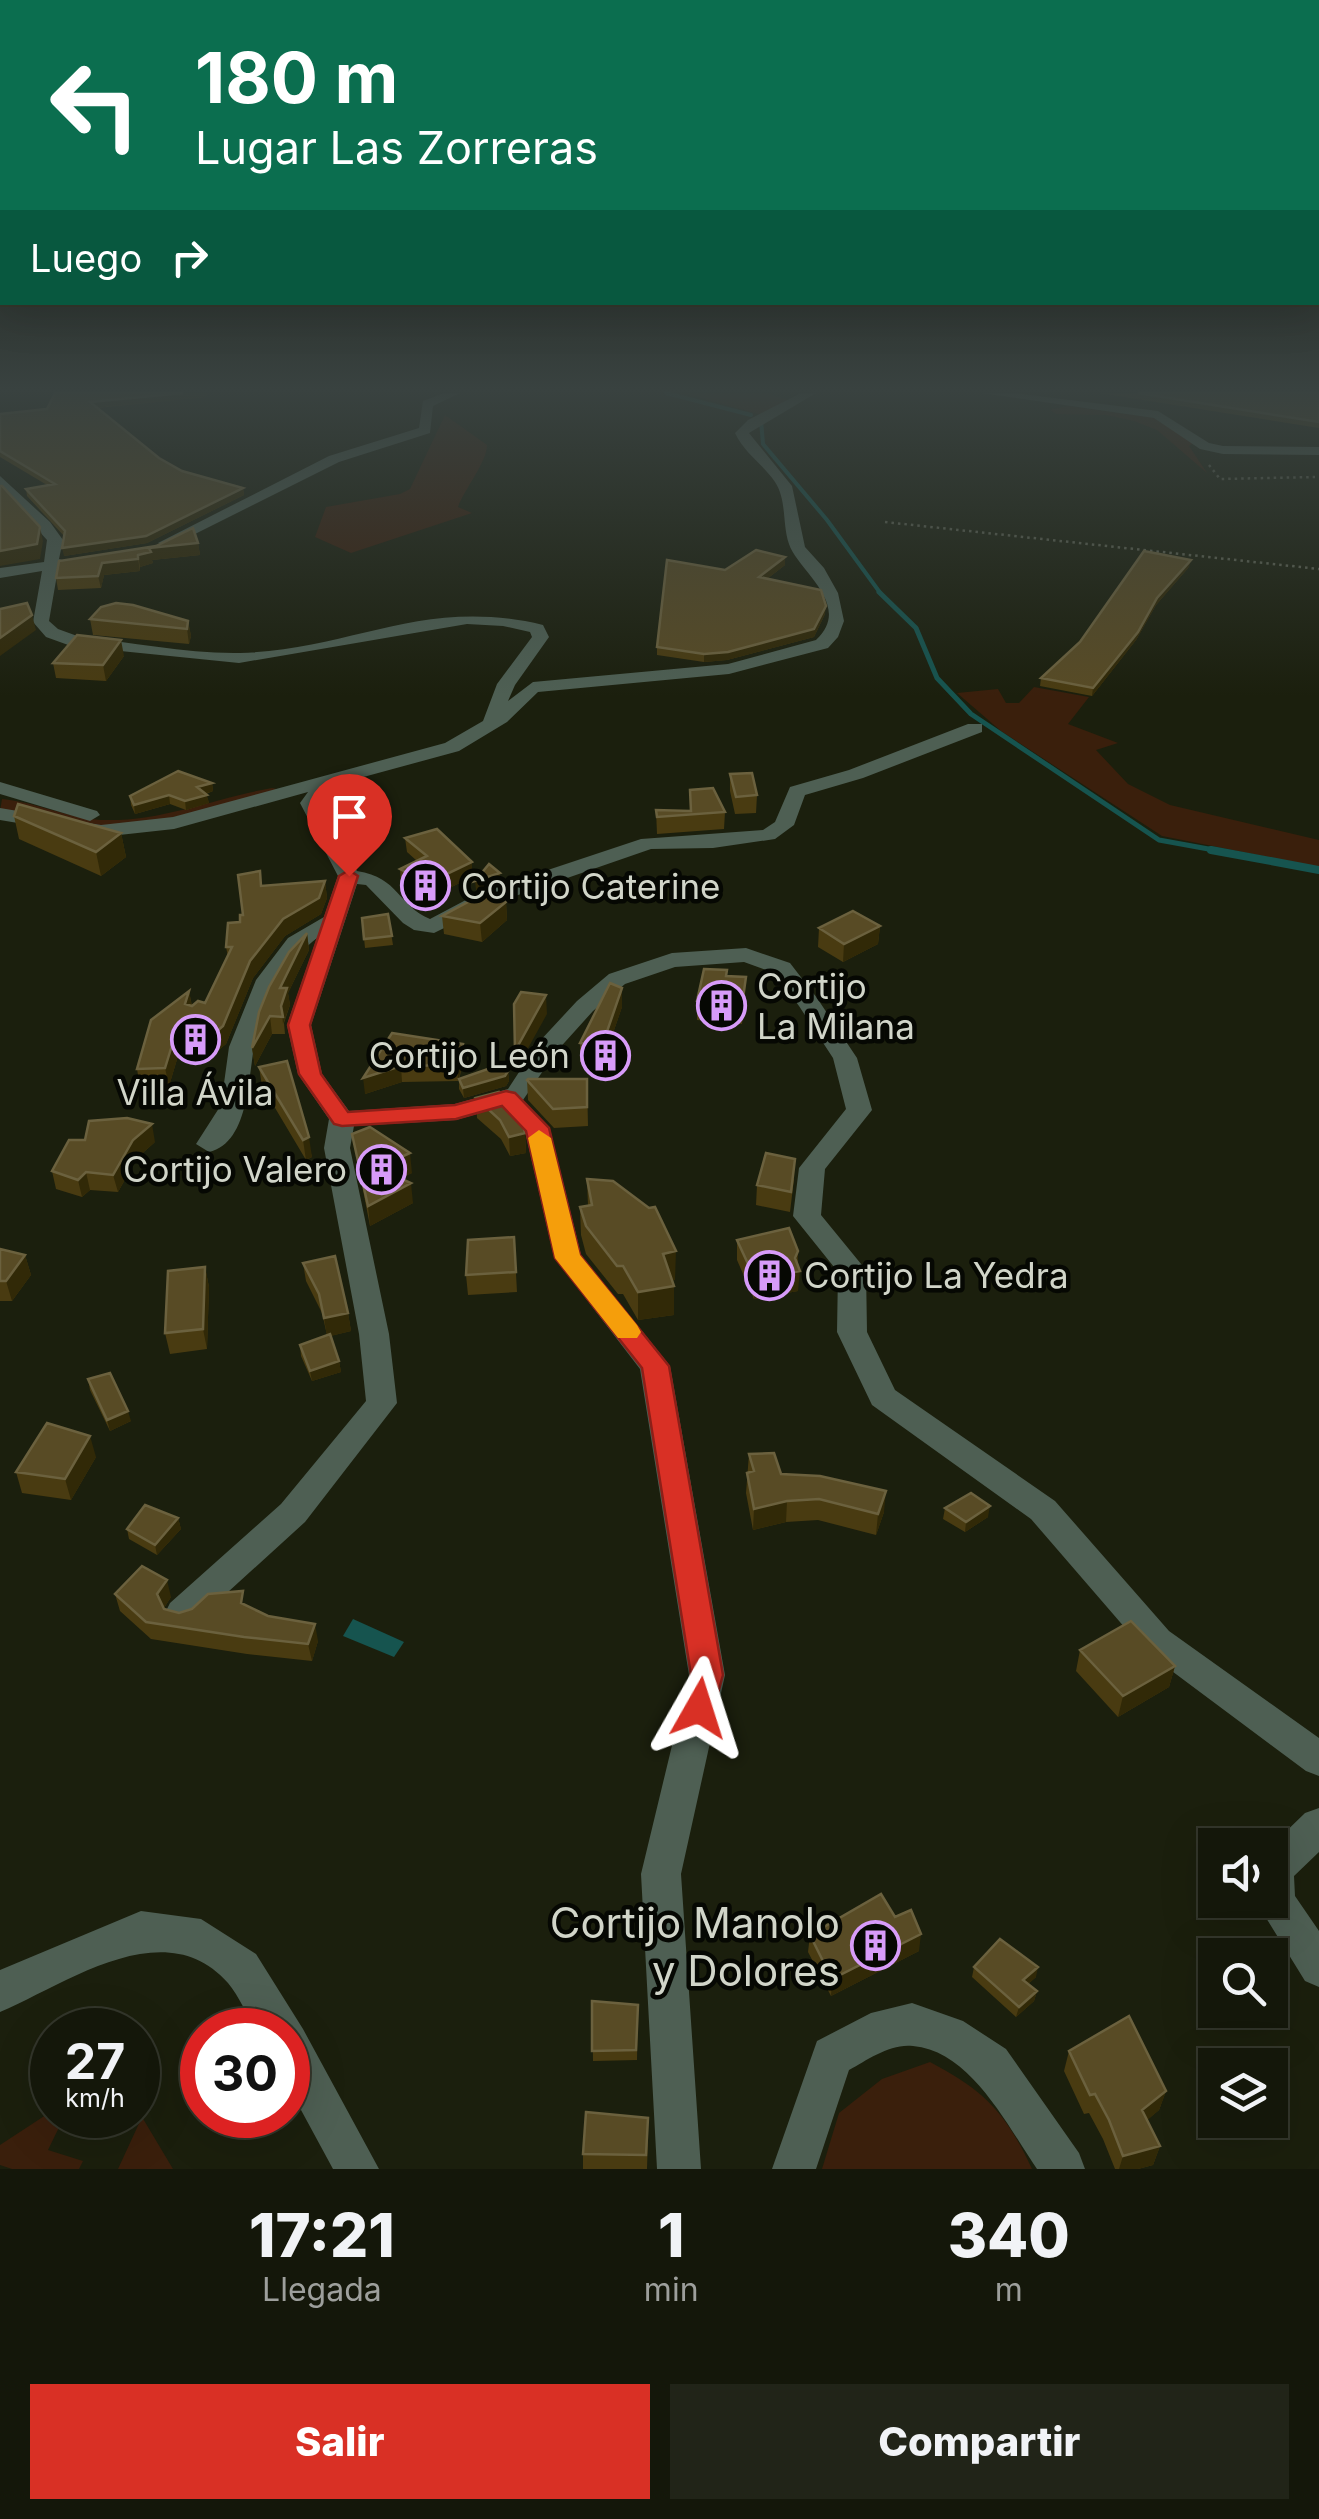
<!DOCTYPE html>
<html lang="es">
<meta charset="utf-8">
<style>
body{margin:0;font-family:Inter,sans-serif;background:#212418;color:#f1f3f6;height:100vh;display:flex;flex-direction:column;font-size:38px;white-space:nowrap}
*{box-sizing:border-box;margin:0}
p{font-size:32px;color:#9d9f9c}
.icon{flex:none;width:55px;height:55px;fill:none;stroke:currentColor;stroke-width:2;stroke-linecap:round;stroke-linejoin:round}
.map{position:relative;height:2169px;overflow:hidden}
.side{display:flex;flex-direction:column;background:#14170a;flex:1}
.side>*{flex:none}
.hud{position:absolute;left:0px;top:0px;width:1320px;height:305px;box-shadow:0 10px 40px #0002,0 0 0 2px #33362b;background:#0b6e4f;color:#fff;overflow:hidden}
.tools{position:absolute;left:1198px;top:1828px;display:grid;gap:20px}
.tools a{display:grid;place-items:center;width:90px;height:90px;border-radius:0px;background:#14170a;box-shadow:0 10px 40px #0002,0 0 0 2px #33362b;font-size:50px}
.speed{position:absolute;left:30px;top:2008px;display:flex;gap:20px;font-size:50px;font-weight:700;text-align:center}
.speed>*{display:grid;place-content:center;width:130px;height:130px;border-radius:50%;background:#14170a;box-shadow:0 10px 40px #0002,0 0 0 2px #33362b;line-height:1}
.speed small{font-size:25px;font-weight:400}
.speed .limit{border:15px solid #d22;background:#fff;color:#111}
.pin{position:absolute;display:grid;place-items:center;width:85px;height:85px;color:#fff;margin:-102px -42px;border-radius:50% 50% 50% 0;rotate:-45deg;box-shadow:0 0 10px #0007}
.pin .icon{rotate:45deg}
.me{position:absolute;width:110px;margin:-55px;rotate:6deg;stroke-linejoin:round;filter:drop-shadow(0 0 8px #0008)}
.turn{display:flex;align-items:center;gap:35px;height:210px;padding:0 30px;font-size:45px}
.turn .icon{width:130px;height:130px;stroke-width:2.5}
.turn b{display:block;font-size:70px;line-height:85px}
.then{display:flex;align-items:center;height:95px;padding:0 30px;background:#0003;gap:20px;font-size:38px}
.eta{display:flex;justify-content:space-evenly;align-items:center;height:170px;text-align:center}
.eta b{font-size:60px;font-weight:800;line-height:70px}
.action{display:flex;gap:20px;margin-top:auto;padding:20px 30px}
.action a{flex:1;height:115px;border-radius:0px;background:#d93025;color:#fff;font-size:40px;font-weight:800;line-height:115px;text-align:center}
.action a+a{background:#212418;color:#f1f3f6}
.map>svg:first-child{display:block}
.green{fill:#3a1f0c}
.water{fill:#16544f}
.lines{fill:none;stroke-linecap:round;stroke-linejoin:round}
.stream-far2{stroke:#16544f;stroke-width:4}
.stream-far1{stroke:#16544f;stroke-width:5}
.stream{stroke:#16544f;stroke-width:8}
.path{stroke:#616555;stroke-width:2.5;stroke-dasharray:2.5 4;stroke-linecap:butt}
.minor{fill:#4e5f53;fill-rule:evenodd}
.wall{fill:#493b11}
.shaded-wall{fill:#312907}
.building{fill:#584b25;stroke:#6b613e;stroke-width:2.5}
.route{fill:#d93025;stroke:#8d1f18;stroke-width:2.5}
.slow{fill:#f59e0b}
.labels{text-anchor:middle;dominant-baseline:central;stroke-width:9;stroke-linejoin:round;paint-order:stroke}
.poi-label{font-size:35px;fill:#d1d5c9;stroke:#060803;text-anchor:start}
.near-poi-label{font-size:42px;fill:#d1d5c9;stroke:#060803;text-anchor:end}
</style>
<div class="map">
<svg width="1319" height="2169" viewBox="0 0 1319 2169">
<rect width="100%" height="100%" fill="#1b1f0d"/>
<path class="green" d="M684 393H768L787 400 762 415Z
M1068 406 1155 418 1193 443 1189 446 1207 473 1157 430 1134 421 1106 415 1056 414 1050 410Z
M445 415 487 445C487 462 465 488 458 507L472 513 351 553 315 537 326 507 400 494 410 489Z
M1034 687 1089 697 1068 724 1118 743 1096 750 1128 784 1170 805 1319 840V867L1162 836 1001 731 957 693 998 689 1006 703H1019Z
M272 788 286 791 139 825H91L0 811 2 799C36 802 67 818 102 820 161 822 215 798 272 788Z
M930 2062C985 2091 1006 2113 1032 2169H822L839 2113 882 2079Z
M52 2111V2115H65L48 2150 83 2161 79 2169H12L0 2165V2145Z
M142 2117 173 2169H118Z"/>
<path class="water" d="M353 1619 404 1642 394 1657 343 1636Z"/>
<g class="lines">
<path class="stream-far2" d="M666 393 751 415
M761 420 763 444 827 520 881 594"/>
<path class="stream-far1" d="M879 592 916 628 937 678 971 714 1159 840 1225 852"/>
<path class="stream" d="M1211 850 1319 870"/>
<path class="path" d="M1209 465 1220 479 1315 477
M885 522 1319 569"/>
<path class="minor" d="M444 393H460L433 406 430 433 339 462 171 546 158 543 329 456 419 428 423 401Z
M801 393H816L749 433 792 486 805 547 824 568 838 593 844 621 838 637 828 648 729 674 538 692 507 722 459 751 334 785 320 803 357 871C400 878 397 905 430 919L479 893 641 839 763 830 775 822 790 787 849 770 968 724H982V732L863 778 805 795 794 825 775 839 713 848 651 849 495 903 434 933 414 930 403 923 366 885 357 884 311 1025 322 1074 349 1111 455 1104 508 1089 538 1043 577 1001 609 974 672 953 746 948 790 963 817 998 857 1058 872 1110 825 1169 821 1215 866 1270 867 1332 895 1390 1055 1501 1169 1631 1319 1738V1776L1306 1771 1145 1651 1031 1519 872 1405 837 1332 838 1272 793 1216 799 1168 846 1109 833 1058 799 1006 774 973 744 962 675 967 625 984 593 1011 556 1052 523 1100 550 1129 581 1255 670 1366 725 1675 681 1874 701 2169H657L641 1874 689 1675 640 1369 554 1257 525 1131 501 1107 456 1120 354 1126 350 1148 389 1334 397 1403 305 1522 194 1623 182 1627 170 1623 165 1613 170 1603 281 1504 366 1401 359 1334 324 1148 329 1119 298 1074 287 1025 317 938C287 961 270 993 258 1028 247 1063 254 1141 209 1152L196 1144 221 1105 229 1047 256 980 288 938 324 917 338 876 300 803 308 792 174 829 101 837 0 820V808L101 825 173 817 445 743 483 721 497 684 532 637 530 632 503 626 467 624 239 663 71 646 46 637 33 622 42 571 0 578V568L44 562 47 540 0 488V476L50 522 63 540 59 559 72 563 58 569 49 621 58 629 80 637C132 642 188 654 240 653 352 650 423 596 543 625L549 637 515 685 508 701 533 682 728 664 816 640C854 605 797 570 789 544 782 524 787 500 775 482 763 464 745 454 735 433L748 420Z
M982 393H1014L1158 411 1209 443 1223 446 1319 447V455L1223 454 1200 449 1154 418Z
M0 782 97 811 100 815 90 821 0 794Z
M1319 1808V1852L1294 1876 1295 1896 1319 1931V1987L1305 1981 1255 1900H1270V1847L1305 1813Z
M141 1911 201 1919 256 1954 303 2029 379 2169H333L288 2086V2030H255C247 2015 239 1996 228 1983 165 1911 66 1984 0 2012V1970Z
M912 2003 963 2021 1006 2049 1079 2153 1085 2169H1037C1008 2127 971 2051 913 2046 891 2043 867 2060 849 2070L816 2169H772L817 2041 871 2013Z"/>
</g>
<path class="wall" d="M55 393H207L206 397 97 408 159 458 182 471 243 488 244 495 147 543 64 556V536L27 496 26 489 47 485 0 457V414L47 409Z
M1099 393H1319V428Z
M193 528 198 543 200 555 152 560 153 563 140 567V571L104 575 101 588 58 590 56 578 59 561 156 546Z
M785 565 767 579 825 614 814 637 727 660 704 662 657 655V647L725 570Z
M1189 567 1156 605 1136 640 1092 696 1040 686 1041 678Z
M90 619 188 621 191 636 189 644 93 635Z
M124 656 106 681 56 678 53 663Z
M730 774 757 795 756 813 735 814 730 791Z
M212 783 213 791 206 794 209 803 186 810 170 804 135 814 131 805 130 796Z
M690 790 725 812 724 829 657 834 656 810 690 811Z
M14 816 121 833 126 857 101 876 19 839Z
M405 838 472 877 429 898 401 884 400 869 417 861 407 852Z
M325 881 327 898 321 914 285 936 253 978 226 1044 211 1056 181 1046 169 1086 140 1087 137 1069 189 991 192 1006 205 1003 228 957 226 947 243 915 262 886Z
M506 902 507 920 482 942 444 934 442 916Z
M388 914 393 945 365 948 362 918Z
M880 926 878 944 843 962 818 947 819 928Z
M307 933 309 950 288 993 290 1005 284 1023 285 1034H272L255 1066 252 1048Z
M727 976 745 996 742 1024 697 1020V1001Z
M622 988V1007L602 1065 580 1062V1043Z
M392 1033 464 1060 459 1079 508 1071 509 1081 506 1086 464 1098 459 1089V1079L458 1081 402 1082 365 1094Z
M287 1061 312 1157 306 1160 262 1086 259 1067Z
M587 1079 588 1126 554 1128 528 1100 527 1080Z
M476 1098 525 1133 526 1153 510 1156 501 1139 477 1118Z
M352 1134 412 1173 400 1178 413 1203 370 1226Z
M155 1142 137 1158 118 1192 90 1190 82 1197 56 1189 52 1171Z
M587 1179 675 1280H672L674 1286V1315L638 1320 623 1294H618L586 1254 581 1235 580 1207 588 1206Z
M794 1179 790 1212 756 1205 757 1185Z
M514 1237 517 1292 468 1295 466 1275Z
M737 1240 798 1251V1291L754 1299 737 1260Z
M0 1249 25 1255 31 1275 12 1301H0Z
M303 1263 348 1313 351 1331 330 1336 339 1361 341 1372 312 1381 301 1356 300 1345 327 1335 322 1313 306 1281Z
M205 1267 209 1287 207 1349 170 1354 165 1333Z
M88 1379 131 1421 110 1431 90 1390Z
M749 1454 781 1474 884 1512 876 1535 818 1520 786 1522 753 1530 746 1493Z
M96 1457 71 1500 22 1493 16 1472Z
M945 1508 988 1517 965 1532 943 1519Z
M178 1518 181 1529 157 1555 129 1539 127 1529Z
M115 1594 171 1597 164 1608 179 1613 246 1606 318 1641 312 1661 247 1654 151 1639 120 1611Z
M1080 1650 1175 1666 1169 1687 1118 1717 1076 1671Z
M810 1935 919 1951 831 1996 808 1952Z
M974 1967 1036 1977 1028 1984 1037 1991 1034 2001 1016 2017 972 1977Z
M592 2001 638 2005 637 2060 593 2061Z
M1069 2051 1166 2091 1159 2110 1147 2120 1160 2146 1153 2165 1138 2169H1115L1103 2139 1089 2113 1084 2114 1064 2071Z
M648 2138 647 2169H583V2154Z"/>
<path class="shaded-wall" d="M183 393H207L206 397 91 408 90 402Z
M243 488 244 495 147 543 64 556 62 548Z
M40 527 43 541 40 559 0 566V551Z
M198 543 200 555 152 560 153 563 140 567 138 555 149 548Z
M785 557V565L759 585V577Z
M138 559 140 571 104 575 101 588 98 576 102 563Z
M1191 560 1189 567 1156 605 1136 640 1092 696 1093 688 1157 598Z
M826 606 825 614 814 637 727 660 704 662V654Z
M32 615 36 630 0 656V638Z
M188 621 191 636 189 644 187 629Z
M121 640 124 656 106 681 103 665Z
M212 783 213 791 198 796 197 787Z
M169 795 170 804 135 814 134 805Z
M207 795 209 803 186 810 185 801Z
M121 833 126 857 101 876 96 852Z
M472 862V877L429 898 428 883Z
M500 873V882L476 890 475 881Z
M325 881 327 898 321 914 285 936 253 978 226 1044 211 1056 208 1039 250 961 283 919Z
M506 902 507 920 482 942 480 923Z
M880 926 878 944 843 962 844 944Z
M307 933 309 950 288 993 290 1005 283 1024 280 988Z
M746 977 745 996 742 1024V1005Z
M622 988V1007L602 1065V1046Z
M189 991 192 1008 185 1004Z
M546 995 547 1014 516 1070 515 1051Z
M270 1016 272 1034 255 1066 252 1048Z
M177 1029 181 1046 169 1086 165 1068Z
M463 1044 464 1060 458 1081 457 1065Z
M401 1066 402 1082 365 1094 363 1078Z
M508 1071 509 1081 506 1086 464 1098 463 1088Z
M152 1124 155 1142 137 1158 118 1192 113 1175 133 1140Z
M525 1133 526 1153 510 1156 509 1137Z
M309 1137 312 1157 306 1160 303 1140Z
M410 1153 412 1173 380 1188 377 1168Z
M86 1172 90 1190 82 1197 78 1180Z
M411 1183 413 1203 370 1226 368 1206Z
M676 1251 675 1280 663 1282V1254Z
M798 1251 797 1271H800L798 1291 754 1299 755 1279 795 1258Z
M25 1255 31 1275 12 1301 6 1281Z
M205 1267 209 1287 207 1349 203 1329Z
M674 1286V1315L638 1320V1292Z
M348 1313 351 1331 327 1337 324 1318Z
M339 1361 341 1372 312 1381 310 1371Z
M128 1411 131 1421 110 1431 107 1420Z
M90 1436 96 1457 71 1500 65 1479Z
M886 1491 884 1512 876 1535 878 1514Z
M787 1501 786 1522 753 1530 754 1509Z
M990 1506 988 1517 965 1532 966 1522Z
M178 1518 181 1529 157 1555 155 1545Z
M167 1580 171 1597 162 1611 157 1594Z
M315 1624 318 1641 312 1661 308 1644Z
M1175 1666 1169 1687 1118 1717 1123 1696Z
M921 1934 919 1951 831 1996 832 1979Z
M1038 1967 1036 1977 1021 1990 1023 1980Z
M1037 1991 1034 2001 1016 2017 1019 2007Z
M1166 2091 1159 2110 1136 2130 1142 2110Z
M1160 2146 1153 2165 1138 2169H1119L1123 2156Z"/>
<path class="building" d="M55 393H183L90 402 159 458 182 471 243 488 146 536 62 548 65 531 26 489 55 484 0 451V414L47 409Z
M1138 393H1319V422Z
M0 486H2L40 527 37 544 0 551Z
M193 528 198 543 149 548 151 552 138 555V559L102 563 98 576 56 578 59 561 156 546Z
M756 550 785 557 759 577 821 590 826 606 814 629 728 652 704 654 657 647 667 560 725 570Z
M1144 551 1191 560 1157 598 1138 632 1093 688 1041 678 1080 642Z
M27 603 32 615 0 638V609Z
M116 603 133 605 188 621 187 629 90 619 101 607Z
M77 635 121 640 103 665 53 663Z
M178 771 212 783 197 787 207 795 185 801 169 795 134 805 130 796Z
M752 773 757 795 736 797 730 774Z
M713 788 725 812 657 817 656 810 691 811 690 790Z
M18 804 121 833 96 852 14 816Z
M437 829 472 862 428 883 400 869 427 856 405 838Z
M489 864 500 873 475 881Z
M260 871 261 886 325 881 319 898 283 919 250 961 223 1026 208 1039 177 1029 165 1068 137 1069 151 1020 189 991 185 1004 192 1006 198 1001 205 1003 232 947H226L228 923 240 922V915H243L238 875Z
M483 894 506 902 480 923 442 916Z
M853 911 880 926 844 944 819 928Z
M388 914 392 936 364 939 362 918Z
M307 933 280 988H287L281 1006 283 1017 270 1016 252 1048 259 1012 269 987 289 952Z
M704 969 727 970 726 976 746 977 742 1005 697 1001Z
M610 983 622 988 602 1046 580 1043Z
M521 992 546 995 515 1051 514 1004Z
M392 1033 463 1044 457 1065 401 1066 363 1078Z
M287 1061 309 1137 303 1140 259 1067Z
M505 1063 508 1071 505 1076 463 1088 459 1079Z
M528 1079H587V1107L553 1109 527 1080Z
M499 1092 520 1113 525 1133 509 1137 500 1120 476 1098Z
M127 1118 152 1124 133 1140 113 1175 86 1172 78 1180 52 1171 69 1140H85L89 1121Z
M370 1127 410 1153 377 1168 411 1183 368 1206 352 1134Z
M766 1153 795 1159 791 1192 757 1185Z
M587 1179 613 1181 649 1208 655 1207 676 1251 663 1254 674 1286 638 1292 623 1266H617L586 1226 580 1207 592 1205Z
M789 1228 798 1251 795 1258 800 1271 755 1279 737 1240Z
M514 1237 516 1272 466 1275 468 1240Z
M0 1249 25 1255 6 1281H0Z
M335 1256 348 1313 324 1318 319 1294 303 1263Z
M205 1267 203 1329 165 1333 168 1271Z
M330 1334 339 1361 310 1371 300 1345Z
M110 1373 128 1411 107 1420 88 1379Z
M47 1423 90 1436 65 1479 16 1472Z
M774 1453 781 1474 820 1476 886 1491 878 1514 819 1499 787 1501 754 1509 747 1473 754 1471 749 1454Z
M971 1493 990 1506 966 1522 945 1508Z
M145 1505 178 1518 155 1545 127 1529Z
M142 1566 167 1580 157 1594 164 1609 179 1613 192 1609 208 1594 243 1591 241 1603 268 1616 315 1624 308 1644 244 1637 146 1622 115 1594Z
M1131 1621 1175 1666 1123 1696 1080 1650Z
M881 1894 895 1917 911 1910 921 1934 832 1979 810 1935Z
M1000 1939 1038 1967 1023 1980 1037 1991 1019 2007 974 1967Z
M592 2001 638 2005 636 2050 592 2051Z
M1129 2016 1166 2091 1142 2110 1160 2146 1123 2156 1109 2120 1095 2094 1090 2095 1069 2051Z
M586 2112 648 2118 646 2155 583 2154Z"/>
<linearGradient id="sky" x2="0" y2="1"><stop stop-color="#0f1107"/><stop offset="0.56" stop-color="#394240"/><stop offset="1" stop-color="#394240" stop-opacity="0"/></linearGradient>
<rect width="1319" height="696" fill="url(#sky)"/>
<path class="route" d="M349 870 358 876 310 1025 321 1074 348 1112 455 1105 506 1091 515 1093 549 1128 580 1255 669 1366 723 1675 711 1718 699 1723 688 1718 683 1708 691 1675 642 1368 555 1258 526 1131 502 1106 456 1119 342 1126 334 1124 299 1074 288 1025 339 876Z"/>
<path class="slow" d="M539 1130 551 1138 580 1255 637 1325 641 1332 637 1338H618L555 1258 528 1138Z"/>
<defs>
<symbol id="building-ring" viewBox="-11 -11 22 22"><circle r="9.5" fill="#060803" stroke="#d79bf9" stroke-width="1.5"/><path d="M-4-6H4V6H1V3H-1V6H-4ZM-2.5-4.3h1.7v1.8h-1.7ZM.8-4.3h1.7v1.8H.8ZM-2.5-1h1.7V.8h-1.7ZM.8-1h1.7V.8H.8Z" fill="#d79bf9"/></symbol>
</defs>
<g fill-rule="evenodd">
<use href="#building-ring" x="398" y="858" width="55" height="55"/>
<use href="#building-ring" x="694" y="978" width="55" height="55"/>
<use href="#building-ring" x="168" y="1012" width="55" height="55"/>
<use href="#building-ring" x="578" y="1028" width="55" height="55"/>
<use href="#building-ring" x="354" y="1142" width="55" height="55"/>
<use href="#building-ring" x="742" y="1248" width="55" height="55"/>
<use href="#building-ring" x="848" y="1918" width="55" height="55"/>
</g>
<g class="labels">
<g class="poi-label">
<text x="461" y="886">Cortijo Caterine</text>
<text x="757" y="986">Cortijo<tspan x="757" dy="40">La Milana</tspan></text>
<text x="570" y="1055" text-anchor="end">Cortijo León</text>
<text x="195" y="1092" text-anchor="middle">Villa Ávila</text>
<text x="347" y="1169" text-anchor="end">Cortijo Valero</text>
<text x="804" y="1275">Cortijo La Yedra</text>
</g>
<g class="near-poi-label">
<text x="840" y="1922">Cortijo Manolo<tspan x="840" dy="48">y Dolores</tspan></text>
</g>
</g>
</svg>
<div class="tools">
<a><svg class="icon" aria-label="sound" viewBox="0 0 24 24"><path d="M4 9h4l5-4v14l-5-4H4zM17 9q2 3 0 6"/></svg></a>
<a><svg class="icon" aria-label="search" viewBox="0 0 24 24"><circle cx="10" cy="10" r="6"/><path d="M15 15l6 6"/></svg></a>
<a><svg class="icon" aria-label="layers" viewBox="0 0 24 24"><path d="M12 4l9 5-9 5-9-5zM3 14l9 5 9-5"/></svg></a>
</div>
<div class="speed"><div>27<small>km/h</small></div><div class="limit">30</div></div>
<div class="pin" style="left:349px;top:876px;background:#d93025"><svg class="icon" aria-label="arrive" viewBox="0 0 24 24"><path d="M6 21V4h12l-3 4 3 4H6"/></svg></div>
<svg class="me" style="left:699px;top:1708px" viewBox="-20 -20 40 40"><path d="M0-17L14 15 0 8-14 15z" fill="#d93025" stroke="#fff" stroke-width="4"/></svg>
<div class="hud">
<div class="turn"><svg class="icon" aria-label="left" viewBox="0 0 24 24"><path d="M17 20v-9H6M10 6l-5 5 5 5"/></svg><div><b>180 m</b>Lugar Las Zorreras</div></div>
<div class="then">Luego<svg class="icon" aria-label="right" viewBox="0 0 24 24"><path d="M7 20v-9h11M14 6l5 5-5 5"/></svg></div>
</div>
</div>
<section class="side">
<div class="eta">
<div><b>17:21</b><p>Llegada</p></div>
<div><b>1</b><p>min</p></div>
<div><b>340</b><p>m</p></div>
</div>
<div class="action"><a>Salir</a><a>Compartir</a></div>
</section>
